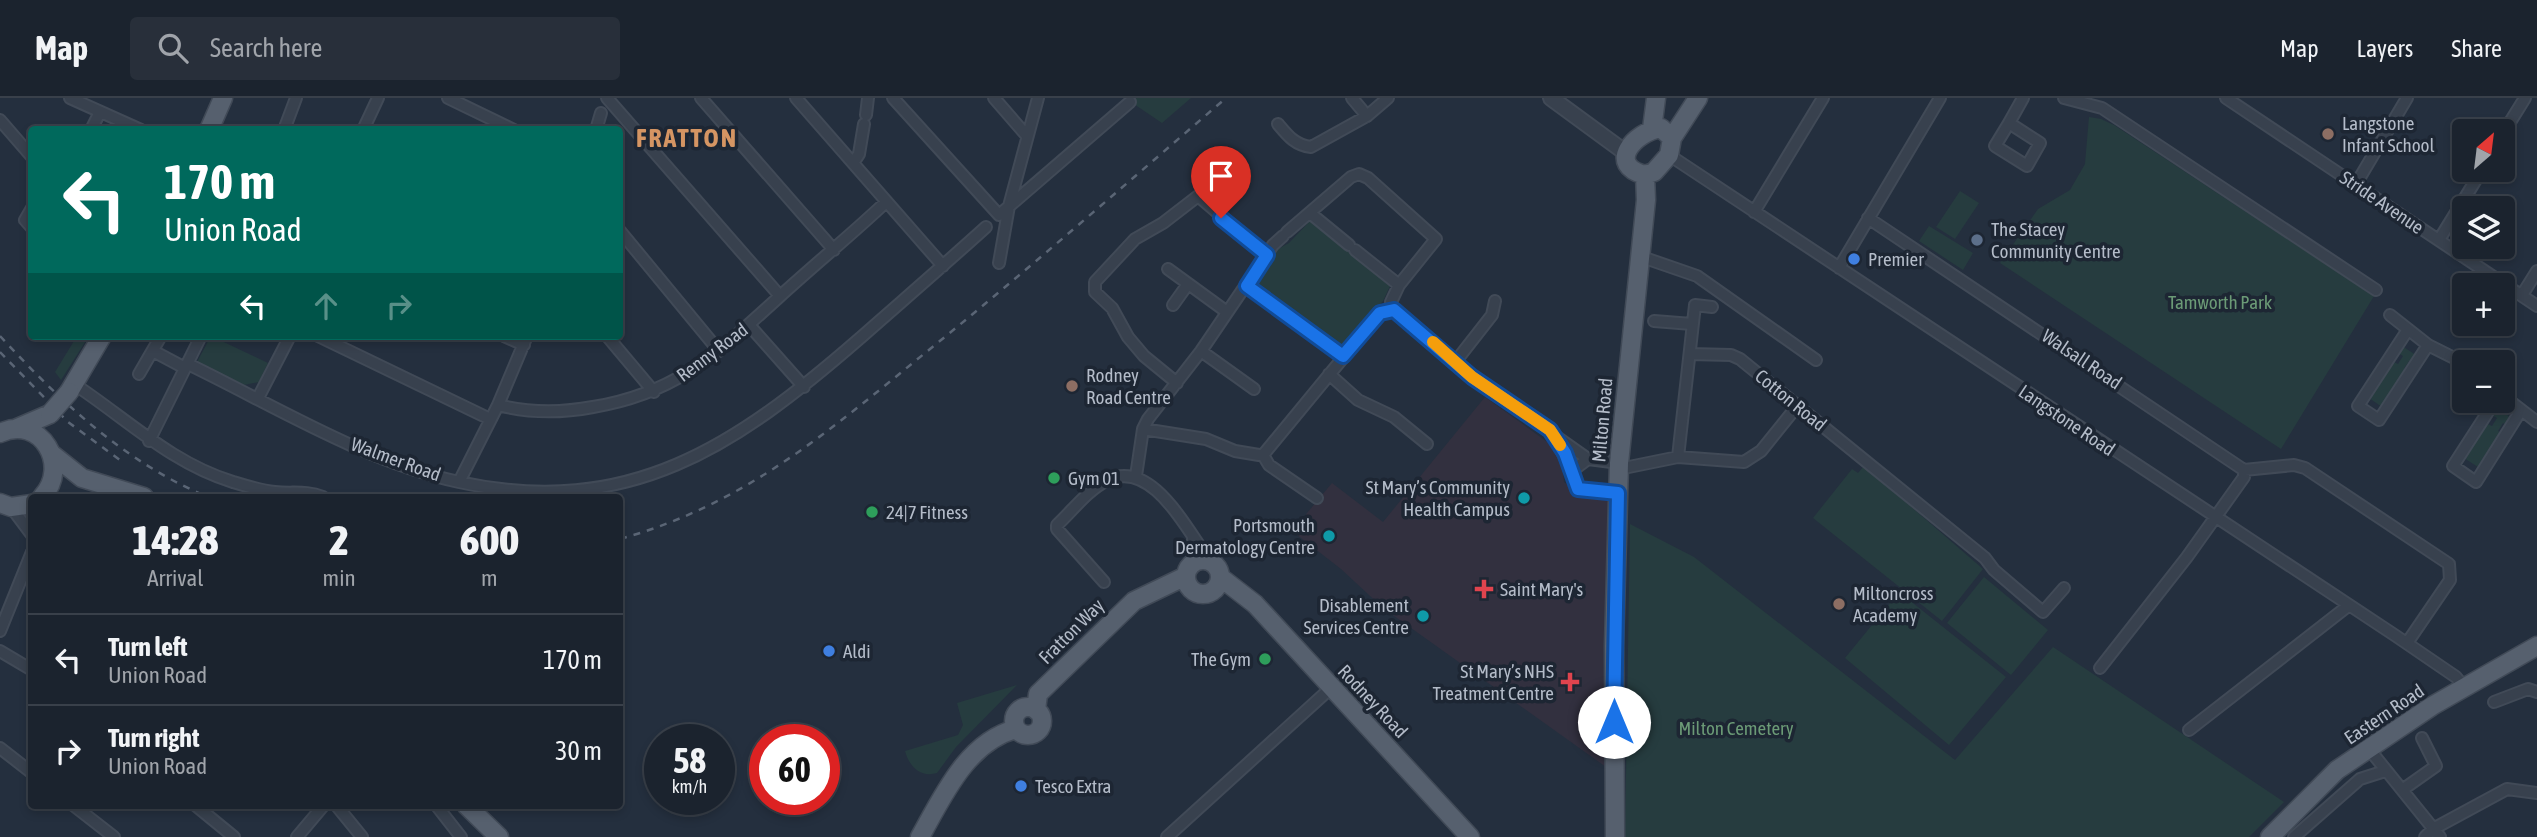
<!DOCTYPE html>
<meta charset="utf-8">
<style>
body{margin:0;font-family:"Asap Condensed",sans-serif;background:#282f3a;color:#f1f3f6;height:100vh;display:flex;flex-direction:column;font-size:26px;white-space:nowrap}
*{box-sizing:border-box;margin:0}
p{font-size:23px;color:#a0a4aa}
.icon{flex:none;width:38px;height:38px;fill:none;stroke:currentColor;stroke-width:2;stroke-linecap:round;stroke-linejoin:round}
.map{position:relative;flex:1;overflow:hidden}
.details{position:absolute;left:28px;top:396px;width:595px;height:315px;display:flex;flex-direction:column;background:#1b232e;border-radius:7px;box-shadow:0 4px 10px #0003,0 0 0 2px #39404a}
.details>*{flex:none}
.banner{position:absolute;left:28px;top:28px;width:595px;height:214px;border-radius:7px;box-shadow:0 4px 10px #0003,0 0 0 2px #39404a;background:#00695c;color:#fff;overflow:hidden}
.needle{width:46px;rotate:28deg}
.tools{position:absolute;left:2452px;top:21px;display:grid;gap:14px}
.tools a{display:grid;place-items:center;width:63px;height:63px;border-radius:7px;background:#1b232e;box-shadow:0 4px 10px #0003,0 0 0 2px #39404a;font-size:35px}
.speed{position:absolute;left:644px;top:626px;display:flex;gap:14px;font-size:35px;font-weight:700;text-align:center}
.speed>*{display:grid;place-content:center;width:91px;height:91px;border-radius:50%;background:#1b232e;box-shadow:0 4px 10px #0003,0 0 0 2px #39404a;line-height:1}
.speed small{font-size:18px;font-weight:400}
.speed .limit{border:10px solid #d22;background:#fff;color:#111}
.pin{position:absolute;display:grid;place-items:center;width:60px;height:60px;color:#fff;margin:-72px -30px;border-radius:50% 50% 50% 0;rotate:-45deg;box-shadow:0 0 7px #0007}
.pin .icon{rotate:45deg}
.me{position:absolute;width:77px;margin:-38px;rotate:0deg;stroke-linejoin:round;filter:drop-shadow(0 0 5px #0008)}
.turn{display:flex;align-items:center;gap:24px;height:147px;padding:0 21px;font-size:32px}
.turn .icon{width:91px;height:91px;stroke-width:2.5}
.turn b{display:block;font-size:49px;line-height:60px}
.lanes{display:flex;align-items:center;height:66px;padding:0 21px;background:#0003;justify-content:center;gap:35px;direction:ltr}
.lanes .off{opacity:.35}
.eta{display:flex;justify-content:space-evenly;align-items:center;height:119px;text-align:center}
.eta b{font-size:42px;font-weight:800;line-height:49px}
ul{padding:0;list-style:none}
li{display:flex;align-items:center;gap:21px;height:91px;padding:0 21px;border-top:2px solid #39404a}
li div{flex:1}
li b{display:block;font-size:26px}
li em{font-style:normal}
header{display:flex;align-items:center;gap:42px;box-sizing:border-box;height:98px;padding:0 35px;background:#1b232e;border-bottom:2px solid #39404a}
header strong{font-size:33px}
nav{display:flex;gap:38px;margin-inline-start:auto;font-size:24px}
.search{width:490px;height:63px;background:#282f3a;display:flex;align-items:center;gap:18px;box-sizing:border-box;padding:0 24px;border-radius:7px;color:#a0a4aa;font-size:26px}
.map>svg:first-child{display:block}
.medical{fill:#32303f}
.green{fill:#263c3f}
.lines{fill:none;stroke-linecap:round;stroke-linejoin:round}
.minor-casing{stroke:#414a57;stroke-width:14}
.tertiary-casing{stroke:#414a57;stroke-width:18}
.primary-casing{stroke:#414a57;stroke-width:21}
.minor{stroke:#38414e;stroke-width:10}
.tertiary{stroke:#38414e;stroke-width:14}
.primary{stroke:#56606e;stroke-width:18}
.rail{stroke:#5a6575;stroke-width:2.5;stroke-dasharray:7 7;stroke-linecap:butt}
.primary-bridge-casing{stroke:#414a57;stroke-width:21;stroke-linecap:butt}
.primary-bridge{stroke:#56606e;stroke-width:18}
.route-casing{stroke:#114b97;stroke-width:18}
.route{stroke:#1a73e8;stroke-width:12}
.slow{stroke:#f59e0b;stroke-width:12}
.education-dot{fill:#8d6e63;stroke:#1d2633;stroke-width:2.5}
.service-dot{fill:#5c6f8a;stroke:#1d2633;stroke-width:2.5}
.shop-dot{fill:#3f7fe0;stroke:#1d2633;stroke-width:2.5}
.leisure-dot{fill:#2e9e5b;stroke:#1d2633;stroke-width:2.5}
.culture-dot{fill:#0f9aa8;stroke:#1d2633;stroke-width:2.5}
.health-dot{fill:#e0444e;stroke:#1d2633;stroke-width:2.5}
.labels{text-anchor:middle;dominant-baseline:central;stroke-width:7;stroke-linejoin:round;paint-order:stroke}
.poi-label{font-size:19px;fill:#b4bcc9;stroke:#1d2633;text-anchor:start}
.street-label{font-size:19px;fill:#b4bcc9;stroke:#1d2633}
.park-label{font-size:19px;fill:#6b9a76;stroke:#1d2633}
.district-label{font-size:26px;font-weight:bold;letter-spacing:2px;fill:#d59563;stroke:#1d2633}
</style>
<header>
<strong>Map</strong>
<div class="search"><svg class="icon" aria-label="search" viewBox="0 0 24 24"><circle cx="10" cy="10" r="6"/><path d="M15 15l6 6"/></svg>Search here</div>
<nav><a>Map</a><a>Layers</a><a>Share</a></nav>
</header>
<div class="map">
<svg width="2537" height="739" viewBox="0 0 2537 739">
<rect width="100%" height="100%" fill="#242f3e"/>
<path class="medical" d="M1485 299 1557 351 1562 362 1564 384 1578 396 1610 402 1606 669 1383 510 1341 471 1292 433 1332 385 1383 424Z"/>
<path class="green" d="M1125 0H1191L1162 25Z
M2089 19 2101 21 2114 27 2374 198 2281 351 2000 165 2038 111 2070 92 2085 66Z
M1960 93 1979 105 1955 141 1936 129Z
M1311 122 1390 188 1383 203 1343 251 1256 186 1278 151 1289 145Z
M1929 128 1973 155 1963 172 1919 143Z
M77 238H89L61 282 55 274Z
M211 238 268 265 259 284 244 287 197 264Z
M2402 248 2419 259 2414 266 2409 263 2404 271 2408 274 2385 311 2369 300 2392 263 2398 266 2403 258 2398 255Z
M2496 310 2513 321 2508 328 2503 325 2498 333 2503 336 2481 371 2464 360 2486 325 2492 328 2497 320 2492 317Z
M1864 368 1983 471 1942 523 1813 420 1852 371 1858 375Z
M1630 426 1694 459 1955 662 2053 549 2284 704 2249 739H1625Z
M1984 479 2048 532 2011 577 1947 525Z
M1899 494 2006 579 1949 647 1845 560Z
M1017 587 956 649 937 675C920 680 909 668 905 653L958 637 963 627 957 605Z"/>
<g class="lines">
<defs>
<path id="minor" d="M70 0 141 32
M448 0 514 32
M607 0 780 198
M701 0 834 152
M796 0 943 168
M893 0 999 117 1130 4
M994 0 1027 38
M1352 0 1367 18
M2064 0 2102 10 2376 192
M2226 0 2537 208
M866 17 868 0
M0 22 32 59
M2009 25 1995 48 2027 68 2040 45 2009 25 2023 0
M1278 26C1288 38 1295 47 1311 49L1367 18 1388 0
M91 32 100 14
M284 32 296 0
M363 32 378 0
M596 32 601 15
M2502 37 2525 0
M1669 57 2396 538 2456 579 2464 589
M853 65 859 56 864 26
M2356 86 2407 0
M32 110 25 122 32 130
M1754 114 1823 0
M1310 115 1349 147
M1868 120 2244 372V379L2187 459 2100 570
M620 133 719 253
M1287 134 1351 79 1359 76 1368 80 1436 141 1399 187 1391 204 1394 212 1472 279 1588 361 1619 365
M2439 142 2482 72
M1355 152 1399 187
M1639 158 1697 178 1816 262
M999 165 1009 108 1038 0
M1839 170 1940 0
M1168 171 1227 214
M1247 188 1343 258
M2522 197 2537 173
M1173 207 1188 186
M2390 217 2428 247 2456 261 2464 271
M1654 223 1692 226
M749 227 804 289
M2407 233 2358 308 2379 322 2428 247
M318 238 490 321
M504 238 524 247
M607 238 654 294
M153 253 185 270
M1201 253 1254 291
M1690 256 1731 257 1740 261 1985 460 1994 472 2043 514 2064 490
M1456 263 1492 217 1495 203
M188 266C275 308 363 363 459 384 629 421 736 348 859 241 901 204 944 167 986 129
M139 276 161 238
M1329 276 1358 302 1394 319 1427 346
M1177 285 1144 258 1128 239 1112 210 1095 194V184L1135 141 1163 125 1198 98 1267 157
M74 286C127 321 171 365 233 384 246 388 262 393 275 394 293 396 305 392 323 399
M2502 297 2537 324
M258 300 290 238
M2495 303 2453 368 2476 384 2520 314
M498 307C529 315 561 315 593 309 678 295 717 255 778 200 814 167 851 137 886 104
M1143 331 1206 341 1235 353 1259 357
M1555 340 1572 373
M149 343 201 238
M1678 359 1744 364 1761 353 1798 307
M1588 361 1572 373 1578 391 1618 395
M1619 371 1678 359 1695 207 1712 209
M2244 372 2294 367 2305 370 2449 466 2450 482 2407 545
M1136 378 1143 331 1148 321 1201 253 1273 147 1283 138
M459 384 498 307 527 238
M1317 400 1269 367 1263 357 1380 215 1394 212
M11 409 32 437
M1192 466 1193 441
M1104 484 1057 431V427C1072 413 1088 392 1106 383 1152 358 1188 435 1211 464
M0 533 32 454
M0 553 32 572
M2494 604 2528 591 2537 594
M2189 632 2348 508
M0 650 32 675
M2369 651 2440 739
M2402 692 2436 668 2422 640
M73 707 114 739
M195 707 234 739
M336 707 362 739
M436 707 461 739
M297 739 324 707
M1167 739 1332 589
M2294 739 2360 681 2385 673
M2425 739 2433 731 2507 691 2537 695"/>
<path id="tertiary" d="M1551 0 1626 55"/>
<path id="primary" d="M1652 31 1656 0
M209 32 223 0
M1672 40 1661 30C1634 34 1606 67 1645 77L1654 74 1669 57 1672 40 1698 0
M69 294 102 238
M15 331 50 316
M0 335C41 316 71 368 42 399
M53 357 82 380 144 399
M0 405 11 409 32 406
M1186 479a17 17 0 1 1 34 0a17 17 0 1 1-34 0Z
M1220 479 1255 506 1470 739
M1014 623a14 14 0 1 1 28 0a14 14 0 1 1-28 0Z
M1036 612 1038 596 1134 503 1186 478
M466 707 499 739
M920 739C943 698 967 644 1016 631
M1615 739 1614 548 1619 365 1646 102 1645 77
M2270 739 2337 672 2432 608 2537 548"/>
</defs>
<use href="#minor" class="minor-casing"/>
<use href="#tertiary" class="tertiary-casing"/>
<use href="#primary" class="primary-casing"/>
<use href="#minor" class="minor"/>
<use href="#tertiary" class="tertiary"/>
<use href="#primary" class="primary"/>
<path class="rail" d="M0 238C61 304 124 364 208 399
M0 254 68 324 124 365
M620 441C746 406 830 332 930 251 1030 170 1128 84 1226 0"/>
<defs>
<path id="primary-bridge" d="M50 316 69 294"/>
</defs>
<use href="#primary-bridge" class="primary-bridge-casing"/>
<use href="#primary-bridge" class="primary-bridge"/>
</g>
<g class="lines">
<defs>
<path id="route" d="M1221 120 1267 157 1247 188 1343 258 1380 215 1394 212 1472 279 1550 332 1565 355 1578 391 1618 395 1614 624"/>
</defs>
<use href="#route" class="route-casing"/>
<use href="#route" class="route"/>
<path class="slow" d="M1433 244 1472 279 1550 332 1560 347"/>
</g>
<g class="education-dot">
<circle cx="2328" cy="36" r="7"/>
<circle cx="1072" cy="288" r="7"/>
<circle cx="1839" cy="506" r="7"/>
</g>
<circle class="service-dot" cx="1977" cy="142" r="7"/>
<g class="shop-dot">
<circle cx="1854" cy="161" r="7"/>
<circle cx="829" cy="553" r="7"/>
<circle cx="1021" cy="688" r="7"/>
</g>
<g class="leisure-dot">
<circle cx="1054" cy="380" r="7"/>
<circle cx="872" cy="414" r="7"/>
<circle cx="1265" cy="561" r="7"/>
</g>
<g class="culture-dot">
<circle cx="1524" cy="400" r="7"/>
<circle cx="1329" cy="438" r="7"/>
<circle cx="1423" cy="518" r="7"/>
</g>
<g class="health-dot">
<path d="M1480.5 480.5h7v7h7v7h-7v7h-7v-7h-7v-7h7z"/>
<path d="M1566.5 573.5h7v7h7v7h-7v7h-7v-7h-7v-7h7z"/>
</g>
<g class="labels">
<g class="poi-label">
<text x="2342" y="25">Langstone<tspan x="2342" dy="22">Infant School</tspan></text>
<text x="1991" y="131">The Stacey<tspan x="1991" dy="22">Community Centre</tspan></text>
<text x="1868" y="161">Premier</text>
<text x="1086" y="277">Rodney<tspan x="1086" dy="22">Road Centre</tspan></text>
<text x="1068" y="380">Gym 01</text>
<text x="1510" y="389" text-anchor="end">St Mary’s Community<tspan x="1510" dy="22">Health Campus</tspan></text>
<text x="886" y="414">24|7 Fitness</text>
<text x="1315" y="427" text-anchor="end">Portsmouth<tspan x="1315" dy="22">Dermatology Centre</tspan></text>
<text x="1500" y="491">Saint Mary's</text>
<text x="1853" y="495">Miltoncross<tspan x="1853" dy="22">Academy</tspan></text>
<text x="1409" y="507" text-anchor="end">Disablement<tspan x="1409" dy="22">Services Centre</tspan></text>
<text x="843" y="553">Aldi</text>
<text x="1251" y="561" text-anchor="end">The Gym</text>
<text x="1554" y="573" text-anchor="end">St Mary’s NHS<tspan x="1554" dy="22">Treatment Centre</tspan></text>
<text x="1035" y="688">Tesco Extra</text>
</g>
<g class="street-label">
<text transform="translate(2382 104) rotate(34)">Stride Avenue</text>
<text transform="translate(712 254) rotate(-37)">Renny Road</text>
<text transform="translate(2082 261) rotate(34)">Walsall Road</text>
<text transform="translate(1791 302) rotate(39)">Cotton Road</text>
<text transform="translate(1602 322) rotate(-85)">Milton Road</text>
<text transform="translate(2067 322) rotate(34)">Langstone Road</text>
<text transform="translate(396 361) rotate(20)">Walmer Road</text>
<text transform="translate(1071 533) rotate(-45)">Fratton Way</text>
<text transform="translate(1373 603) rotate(47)">Rodney Road</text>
<text transform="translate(2384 616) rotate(-34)">Eastern Road</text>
</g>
<g class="park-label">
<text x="2220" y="204">Tamworth Park</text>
<text x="1736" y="630">Milton Cemetery</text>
</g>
<g class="district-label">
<text x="687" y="40">FRATTON</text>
</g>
</g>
</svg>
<div class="tools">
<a><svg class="needle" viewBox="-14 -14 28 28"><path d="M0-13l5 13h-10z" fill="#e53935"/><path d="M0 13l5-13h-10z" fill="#a0a4aa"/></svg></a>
<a><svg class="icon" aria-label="layers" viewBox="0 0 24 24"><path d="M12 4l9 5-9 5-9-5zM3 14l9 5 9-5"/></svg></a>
<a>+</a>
<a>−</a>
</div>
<div class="speed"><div>58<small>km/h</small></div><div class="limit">60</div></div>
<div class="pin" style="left:1221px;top:120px;background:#d93025"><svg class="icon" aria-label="arrive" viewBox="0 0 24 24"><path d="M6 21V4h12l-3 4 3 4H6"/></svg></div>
<svg class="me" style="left:1614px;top:624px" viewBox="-20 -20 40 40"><circle r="19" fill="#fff"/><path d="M0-13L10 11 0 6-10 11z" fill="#1a73e8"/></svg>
<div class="banner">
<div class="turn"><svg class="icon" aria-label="left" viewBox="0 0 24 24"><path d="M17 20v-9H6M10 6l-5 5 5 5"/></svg><div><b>170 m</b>Union Road</div></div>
<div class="lanes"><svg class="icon" aria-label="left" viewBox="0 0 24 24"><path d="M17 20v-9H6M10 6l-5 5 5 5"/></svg><svg class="icon off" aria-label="ahead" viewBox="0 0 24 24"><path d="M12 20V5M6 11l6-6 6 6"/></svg><svg class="icon off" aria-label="right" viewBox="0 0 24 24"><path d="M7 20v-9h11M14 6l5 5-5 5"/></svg></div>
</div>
<section class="details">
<div class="eta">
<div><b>14:28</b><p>Arrival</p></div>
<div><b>2</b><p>min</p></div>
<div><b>600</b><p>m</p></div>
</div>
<ul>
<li><svg class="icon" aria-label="left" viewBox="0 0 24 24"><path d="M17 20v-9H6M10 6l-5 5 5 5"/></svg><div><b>Turn left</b><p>Union Road</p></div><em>170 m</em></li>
<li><svg class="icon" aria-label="right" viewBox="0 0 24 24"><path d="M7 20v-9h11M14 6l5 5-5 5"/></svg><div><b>Turn right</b><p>Union Road</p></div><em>30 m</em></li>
</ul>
</section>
</div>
